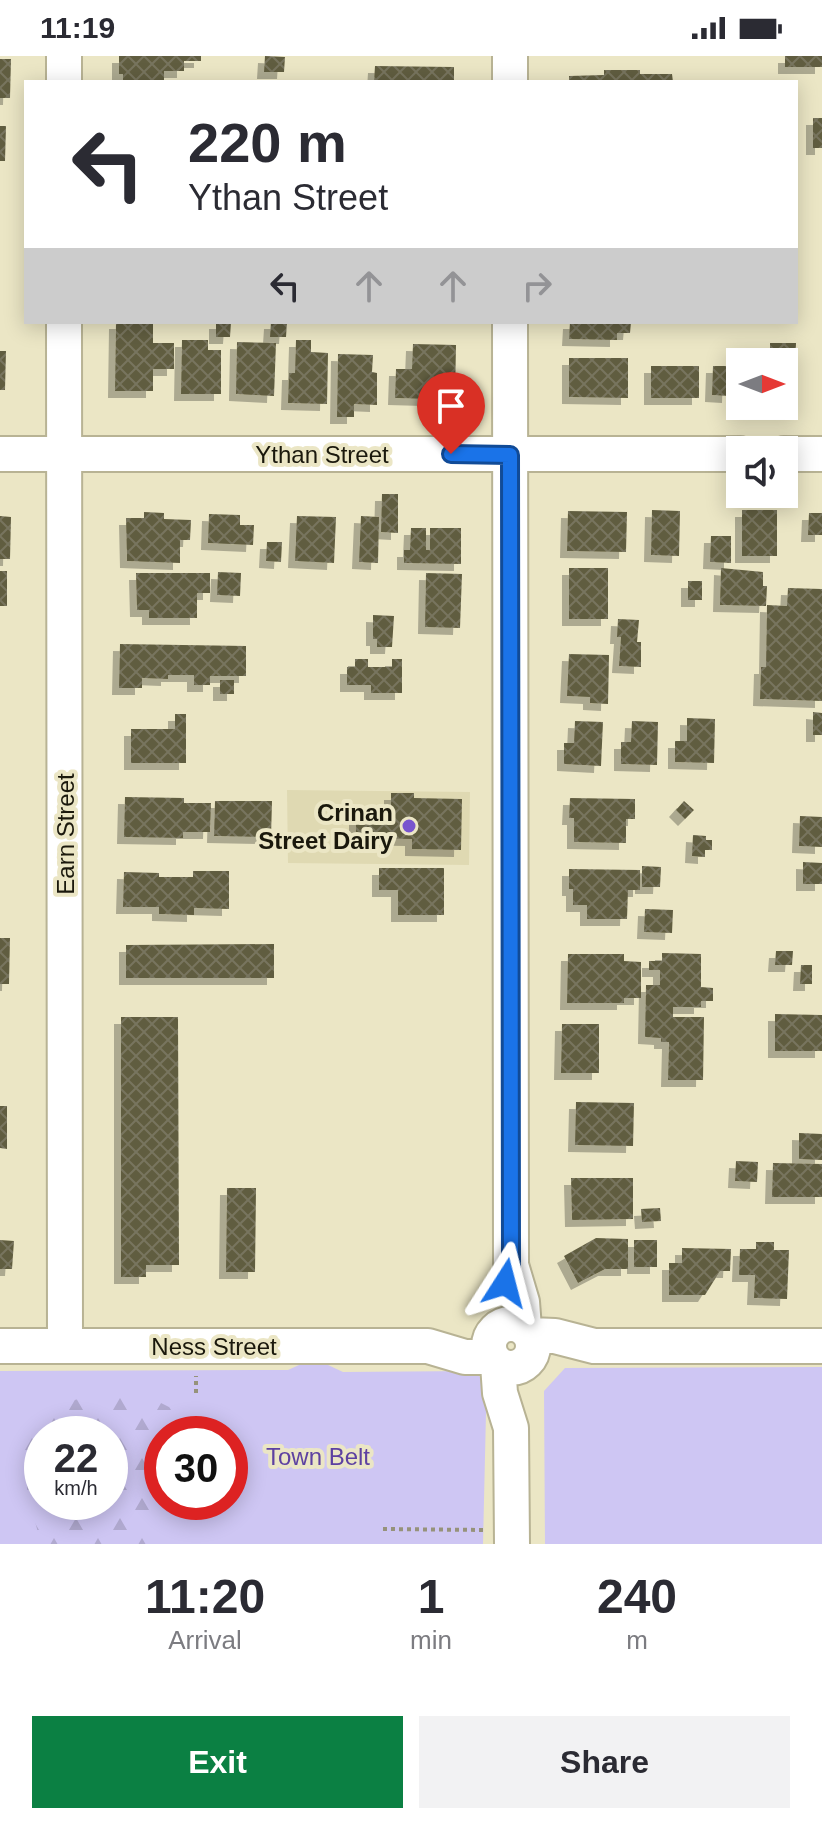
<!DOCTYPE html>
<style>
body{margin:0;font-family:Arial,sans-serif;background:#f2f2f3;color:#2b2b33;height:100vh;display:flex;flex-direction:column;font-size:30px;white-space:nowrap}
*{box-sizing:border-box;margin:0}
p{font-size:26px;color:#7c7c81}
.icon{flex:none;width:44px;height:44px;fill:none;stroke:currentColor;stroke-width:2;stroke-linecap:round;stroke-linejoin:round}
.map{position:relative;height:1488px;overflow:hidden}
.panel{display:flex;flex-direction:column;background:#fff;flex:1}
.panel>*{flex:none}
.top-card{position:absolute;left:24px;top:24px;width:774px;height:244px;border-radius:0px;box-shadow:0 4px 20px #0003;background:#fff;color:#2b2b33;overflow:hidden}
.needle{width:52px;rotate:90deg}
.fabs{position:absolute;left:726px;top:292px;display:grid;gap:16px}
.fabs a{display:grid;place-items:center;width:72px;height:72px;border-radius:0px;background:#fff;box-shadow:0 4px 20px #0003;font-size:40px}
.speed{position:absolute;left:24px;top:1360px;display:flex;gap:16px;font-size:40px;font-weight:700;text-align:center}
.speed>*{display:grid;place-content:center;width:104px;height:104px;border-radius:50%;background:#fff;box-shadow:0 4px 20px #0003;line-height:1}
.speed small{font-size:20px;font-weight:400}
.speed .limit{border:12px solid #d22;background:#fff;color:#111}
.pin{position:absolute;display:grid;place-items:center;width:68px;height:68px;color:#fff;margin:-82px -34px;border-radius:50% 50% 50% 0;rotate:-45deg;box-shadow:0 0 8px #0007}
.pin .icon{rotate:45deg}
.me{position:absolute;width:88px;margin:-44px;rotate:9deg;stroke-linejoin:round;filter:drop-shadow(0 0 6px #0008)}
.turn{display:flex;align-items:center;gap:28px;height:168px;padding:0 32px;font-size:36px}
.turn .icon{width:104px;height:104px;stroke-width:2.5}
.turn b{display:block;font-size:56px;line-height:68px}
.lanes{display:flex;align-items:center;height:76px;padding:0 32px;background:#0003;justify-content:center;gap:40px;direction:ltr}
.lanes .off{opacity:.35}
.eta{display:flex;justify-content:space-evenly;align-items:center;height:136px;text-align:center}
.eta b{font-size:48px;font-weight:700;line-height:56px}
.action{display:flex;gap:16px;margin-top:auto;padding:16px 32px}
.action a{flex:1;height:92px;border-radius:0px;background:#0b8043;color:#fff;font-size:32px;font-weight:700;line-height:92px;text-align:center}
.action a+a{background:#f2f2f3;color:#2b2b33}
.status{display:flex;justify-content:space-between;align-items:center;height:56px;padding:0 40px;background:#fff;direction:ltr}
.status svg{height:22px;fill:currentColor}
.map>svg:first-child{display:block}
.built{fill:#dfd9b2}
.green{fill:#cec6f3;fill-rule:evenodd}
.forest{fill:url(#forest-firs);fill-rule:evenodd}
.building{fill:url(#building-cross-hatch);filter:url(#shadow)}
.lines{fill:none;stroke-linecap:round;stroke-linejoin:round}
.minor-casing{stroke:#b8b394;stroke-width:38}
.path{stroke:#96927a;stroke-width:4;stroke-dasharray:4 4;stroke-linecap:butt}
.minor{stroke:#fff;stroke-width:34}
.route-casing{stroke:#114b97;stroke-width:20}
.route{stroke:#1a73e8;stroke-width:14}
.poi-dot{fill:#7855ce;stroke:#ebe6c5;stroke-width:3}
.labels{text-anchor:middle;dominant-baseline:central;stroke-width:8;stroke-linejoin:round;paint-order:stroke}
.street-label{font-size:24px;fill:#1a180c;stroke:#ebe6c5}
.poi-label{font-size:24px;font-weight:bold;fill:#1a180c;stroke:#ebe6c5;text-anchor:end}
.park-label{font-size:24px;fill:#5d41a1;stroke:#ebe6c5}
</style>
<div class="status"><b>11:19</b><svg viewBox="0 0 49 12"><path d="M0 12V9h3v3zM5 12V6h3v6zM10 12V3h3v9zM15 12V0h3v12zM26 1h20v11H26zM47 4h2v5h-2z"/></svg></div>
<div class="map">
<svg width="822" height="1488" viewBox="0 0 822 1488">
<defs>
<pattern id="forest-firs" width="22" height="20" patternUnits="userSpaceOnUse" patternTransform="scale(2)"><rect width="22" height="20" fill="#cec6f3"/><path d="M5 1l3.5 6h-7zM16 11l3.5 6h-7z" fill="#b0a9cf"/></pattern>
<pattern id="building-cross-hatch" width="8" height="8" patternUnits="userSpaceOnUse" patternTransform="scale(2)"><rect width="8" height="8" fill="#615d40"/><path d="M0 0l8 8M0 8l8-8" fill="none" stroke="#77745e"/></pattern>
<filter id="shadow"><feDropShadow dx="-7" dy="7" stdDeviation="0" flood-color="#0004"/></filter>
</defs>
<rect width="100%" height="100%" fill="#ebe6c5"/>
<path class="built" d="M287 734 470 736 469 809 288 807Z"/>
<path class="green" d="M299 1309H328L343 1316 473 1315C490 1328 493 1336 486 1357L483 1488H0V1315L288 1314ZM42 1378H110V1446H42ZM162 1378H230V1446H162Z
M822 1311V1488H545L544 1335 565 1312Z"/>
<path class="forest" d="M94 1339H145L171 1352 172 1378H162V1417L157 1426V1477L152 1488H41L28 1439 19 1381 43 1352ZM42 1378H110V1446H42Z"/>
<path class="building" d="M119 0H201V5H184V15H164V26H123V18H119Z
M265 0 285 1 284 16H264Z
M785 0H822V11H785Z
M0 3H11L10 42H0Z
M375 10 454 11V26H374Z
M604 14H640V18H672L673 26H569V20L604 19Z
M813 62H822V92H813Z
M0 70H6L5 105H0Z
M116 266H153V287H174V313H153V335H115Z
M216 266H231L230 281H216Z
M271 266H287L286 281H270Z
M570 266H631L630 277H617V284L569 283Z
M182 284H208V294H221V338H181Z
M296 284H311V296L328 297 327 348 288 347 289 317H295Z
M237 286 276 287 274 340 236 338Z
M770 287H796L795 313 784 312V306H770Z
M413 288 456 289 455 340 430 339V343L395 342 396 313H412Z
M750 292H764L763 306H750Z
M0 295H6L5 334H0Z
M338 298 373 299 372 316 377 317V349L354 348V361H337Z
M569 302H628V342L569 341Z
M651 310H699V342H651Z
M713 310H730L729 340 712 339Z
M748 350H777V357H748Z
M382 438H398V477L381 476Z
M652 454 680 455 679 500 651 499Z
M742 454H777V500H742Z
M568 455 627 456 626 496 567 495Z
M144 456 164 457V463L191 464 190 484H180V507L127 505 126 462H144Z
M809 457H822V479H808Z
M209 458 240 459V469H254L253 489 208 487Z
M0 460 11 461 10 503H0Z
M297 460 336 461 334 507 295 505Z
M361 460 379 461 378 507 359 506Z
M411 472H426V494H430V472H461V508L404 507V494H410Z
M711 480H731V507L710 506Z
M267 486H282L281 506 266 505Z
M569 512H608V563H569Z
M721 512 763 516V530H767L766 550 720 549Z
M0 515H7V550H0Z
M218 516 241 517 240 540 217 539Z
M136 517H210V537H197V562H149V554H137Z
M426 517 462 518 460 572 425 571Z
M688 525H702V544H688Z
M788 532 822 533V645L760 643 761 611H766L767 549 787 550Z
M373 559 394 560 392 591H377V583H373Z
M618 563 639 564 637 586H641V611L619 610 621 581H617Z
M120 588 246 590V620H210V629H194V619H168V623L142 622V632H119Z
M569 598 609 599 608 648 590 647V641L567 640Z
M355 603H368V611H392V603H402V637H371V629H347V611H355Z
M220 624H234V638H220Z
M813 656 822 657V679H813Z
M175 658H186V707H131V673H175Z
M687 662 715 663 714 707 675 706V685H687Z
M575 665 603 666 601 710 564 708V687H574Z
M632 665 658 666 657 709 621 708V686H631Z
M391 737H414V742L462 743 461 794 412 793V783L356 782V757H391Z
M125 741 184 742V747H211L210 776H183V782L124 781Z
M570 742 635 743V763H626V787L574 786V762H569Z
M215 745H272L271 781 214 780Z
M684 745 694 754 685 763 676 754Z
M800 760 822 761V791L799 790Z
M693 779 706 780V784H712V794H705V801L692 800Z
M803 806 822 807V828H803Z
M642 810 661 811 660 831H642Z
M379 812H444V859H398V834H379Z
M569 813 640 814V834H628L627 863H587V849H573V833H569Z
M193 815H229V853L194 852V859L159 858V851H123L124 816 159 817V821H193Z
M645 853 673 854 672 877 644 876Z
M0 882H10L9 928H0Z
M274 888V922H126V889Z
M776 895H793L792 909H775Z
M662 897 701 898V931L713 932V945H701V951H673V961H704L703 1024H668L669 986H661V982L645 981 646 929H660V914H649V905H662Z
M568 898H624V905L641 906V942H624V947H567Z
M801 909H812V928H800Z
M775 958 822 959V995H775Z
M121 961H178L179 1209H146V1221H121Z
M562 968H599V1017H561Z
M576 1046 634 1047 633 1090 575 1089Z
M0 1050H7V1093L0 1092Z
M799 1077 822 1078V1104L799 1103Z
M736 1105 758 1106 757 1126 735 1125Z
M773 1107 822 1108V1141H772Z
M571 1122H633V1163L572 1164Z
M227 1132H256L255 1216H226Z
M660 1152 661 1165 642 1166 641 1153Z
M596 1182 628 1183V1213H605L578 1227 564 1200Z
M0 1184 14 1185 12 1213H0Z
M634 1184H657V1211H634Z
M756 1186H774V1194H789L787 1243 754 1242 755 1219H739L740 1193H756Z
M682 1192 731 1193 730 1215H720L705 1239H669V1207H682Z"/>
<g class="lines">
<defs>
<path id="minor" d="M64 0V26
M510 0V26
M64 266 65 1289
M510 266 511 1209 522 1246 524 1272
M0 398H740
M784 398H822
M489 1290a22 22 0 1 1 44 0a22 22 0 1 1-44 0Z
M530 1279 555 1280 594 1290H822
M0 1290H428L465 1301H491
M498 1308 500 1337 511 1372 512 1488"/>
</defs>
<use href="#minor" class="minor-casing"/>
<path class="path" d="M196 1337V1320
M383 1473 485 1474"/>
<use href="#minor" class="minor"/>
</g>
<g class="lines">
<defs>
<path id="route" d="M451 398 510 399 511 1209 505 1227"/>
</defs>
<use href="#route" class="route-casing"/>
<use href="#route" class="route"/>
</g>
<circle class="poi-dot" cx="409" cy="770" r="8"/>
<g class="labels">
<g class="street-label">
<text x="322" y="398">Ythan Street</text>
<text transform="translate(65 778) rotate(-90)">Earn Street</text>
<text x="214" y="1290">Ness Street</text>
</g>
<g class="poi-label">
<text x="393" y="756">Crinan<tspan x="393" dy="28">Street Dairy</tspan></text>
</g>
<g class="park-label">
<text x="318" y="1400">Town Belt</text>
</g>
</g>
</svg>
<div class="fabs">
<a><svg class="needle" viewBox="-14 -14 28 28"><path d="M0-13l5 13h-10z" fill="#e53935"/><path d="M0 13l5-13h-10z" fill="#7c7c81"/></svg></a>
<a><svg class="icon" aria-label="sound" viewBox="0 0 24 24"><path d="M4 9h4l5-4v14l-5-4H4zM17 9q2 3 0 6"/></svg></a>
</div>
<div class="speed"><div>22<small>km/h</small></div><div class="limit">30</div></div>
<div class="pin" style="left:451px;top:398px;background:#d93025"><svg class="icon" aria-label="arrive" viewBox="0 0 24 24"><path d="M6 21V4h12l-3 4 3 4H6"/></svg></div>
<svg class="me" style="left:505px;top:1227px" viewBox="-20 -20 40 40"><path d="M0-17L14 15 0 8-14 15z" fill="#1a73e8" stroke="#fff" stroke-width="4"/></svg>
<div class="top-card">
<div class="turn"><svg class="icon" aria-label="left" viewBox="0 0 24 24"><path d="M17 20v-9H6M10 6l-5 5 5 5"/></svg><div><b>220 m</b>Ythan Street</div></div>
<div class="lanes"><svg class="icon" aria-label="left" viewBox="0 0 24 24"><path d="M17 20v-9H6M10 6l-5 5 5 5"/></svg><svg class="icon off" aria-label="ahead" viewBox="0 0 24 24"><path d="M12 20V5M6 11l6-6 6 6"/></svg><svg class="icon off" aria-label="ahead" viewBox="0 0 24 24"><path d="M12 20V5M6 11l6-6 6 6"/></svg><svg class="icon off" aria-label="right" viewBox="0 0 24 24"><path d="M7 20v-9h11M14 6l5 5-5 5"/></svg></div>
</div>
</div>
<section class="panel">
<div class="eta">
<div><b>11:20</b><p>Arrival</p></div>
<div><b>1</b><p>min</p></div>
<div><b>240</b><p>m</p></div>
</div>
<div class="action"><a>Exit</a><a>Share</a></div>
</section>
